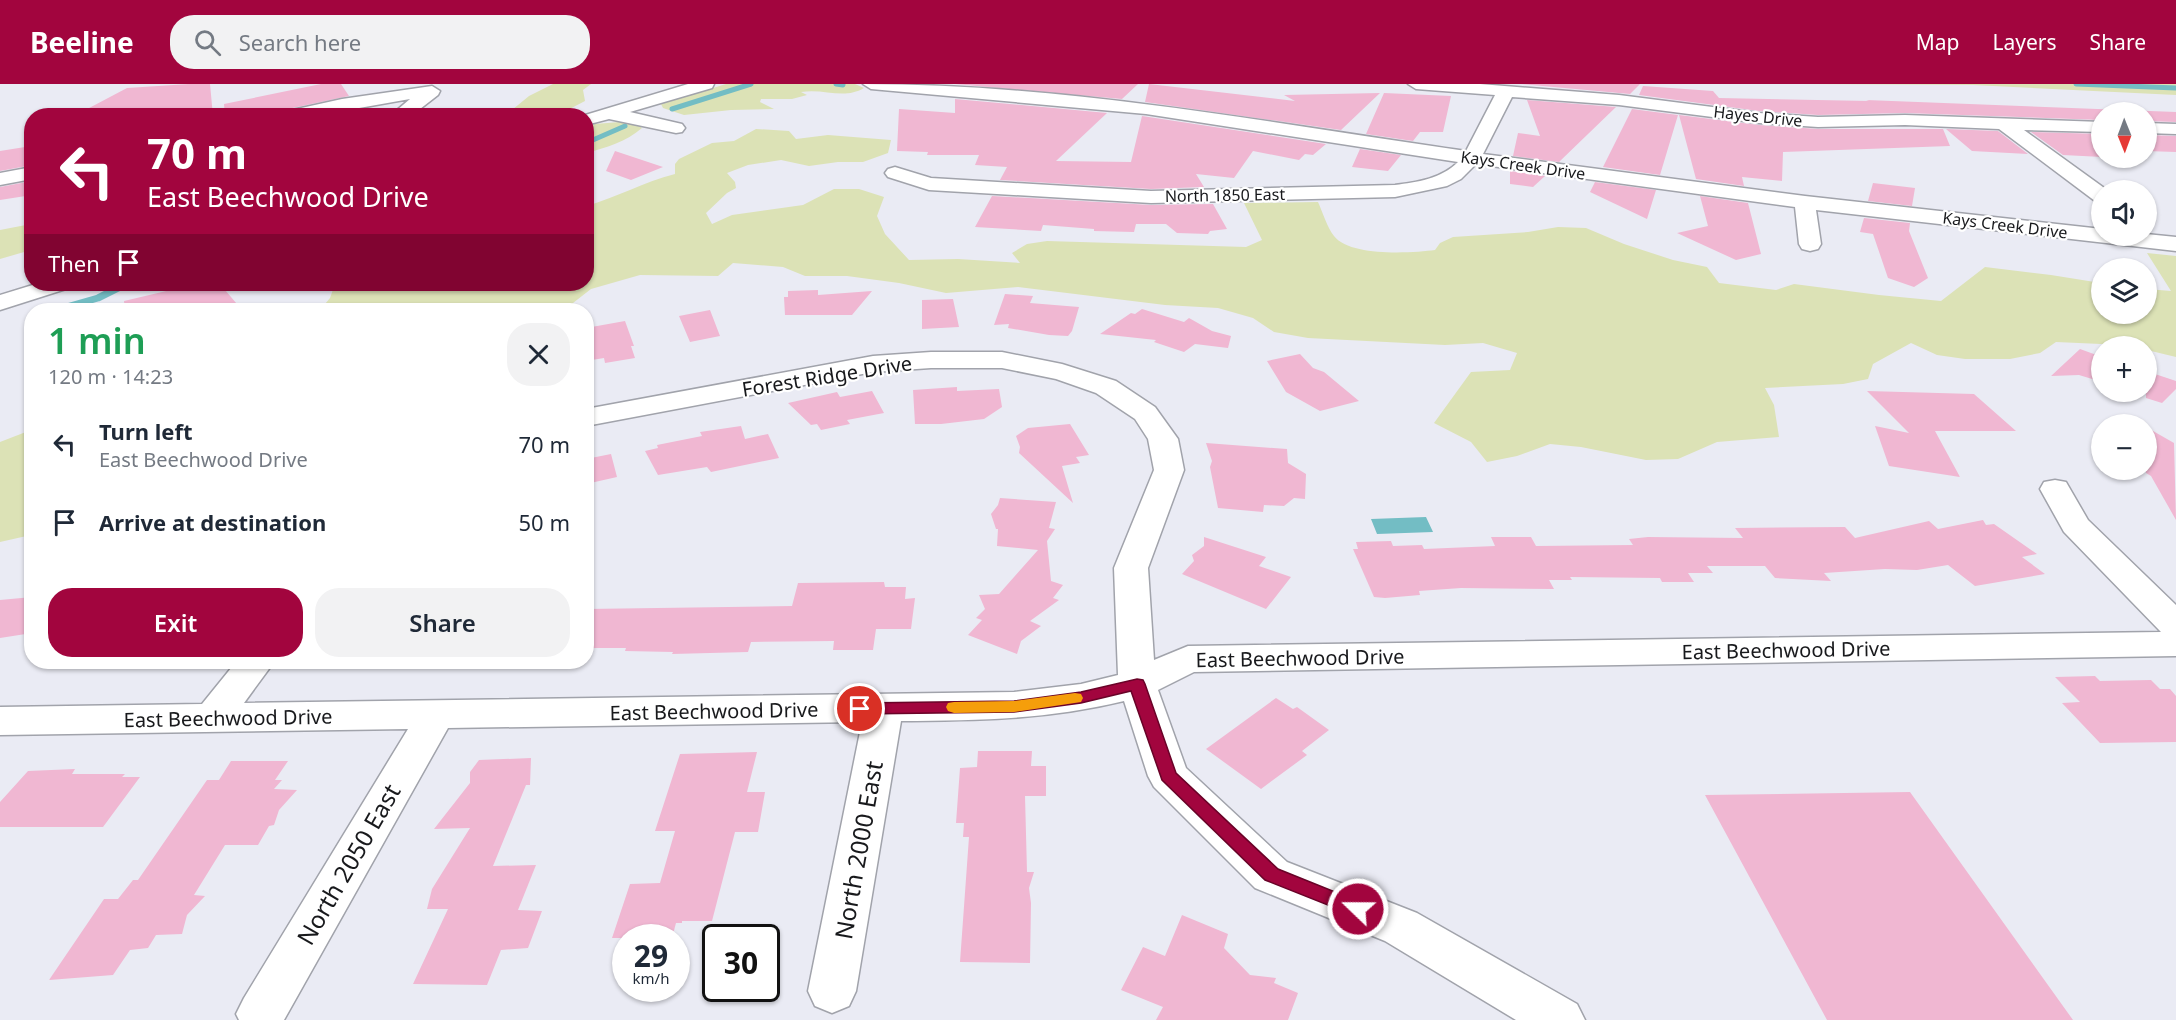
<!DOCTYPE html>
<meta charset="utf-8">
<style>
body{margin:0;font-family:"Noto Sans",sans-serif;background:#f2f2f3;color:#1f2937;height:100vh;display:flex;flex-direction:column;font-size:22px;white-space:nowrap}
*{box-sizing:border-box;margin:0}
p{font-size:20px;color:#747a83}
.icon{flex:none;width:33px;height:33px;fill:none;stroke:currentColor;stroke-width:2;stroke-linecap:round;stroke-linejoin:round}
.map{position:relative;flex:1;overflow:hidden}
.panel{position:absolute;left:24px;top:219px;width:570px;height:366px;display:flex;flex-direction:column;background:#fff;border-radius:24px;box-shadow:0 2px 4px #0004}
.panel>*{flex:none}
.top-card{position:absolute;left:24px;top:24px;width:570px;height:183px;border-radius:24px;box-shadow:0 2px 4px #0004;background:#a2053e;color:#fff;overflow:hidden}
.needle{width:39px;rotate:179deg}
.controls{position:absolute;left:2091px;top:18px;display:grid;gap:12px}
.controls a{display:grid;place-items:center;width:66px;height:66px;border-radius:50%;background:#fff;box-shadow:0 2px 4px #0004;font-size:30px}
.speed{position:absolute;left:612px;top:840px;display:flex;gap:12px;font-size:30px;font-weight:700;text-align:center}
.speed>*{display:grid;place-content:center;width:78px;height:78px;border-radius:50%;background:#fff;box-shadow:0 2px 4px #0004;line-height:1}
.speed small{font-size:15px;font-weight:400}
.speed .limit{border:3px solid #111;border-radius:9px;background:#fff;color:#111}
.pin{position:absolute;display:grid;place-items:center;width:51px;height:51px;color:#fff;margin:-26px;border:3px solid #fff;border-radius:50%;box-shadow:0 2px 6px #0007}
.me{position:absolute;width:66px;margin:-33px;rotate:292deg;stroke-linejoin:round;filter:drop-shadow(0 0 4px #0008)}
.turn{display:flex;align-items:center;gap:21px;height:126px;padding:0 24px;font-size:27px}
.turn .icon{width:78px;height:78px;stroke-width:2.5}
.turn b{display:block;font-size:42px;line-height:51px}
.then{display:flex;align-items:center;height:57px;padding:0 24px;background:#0003;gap:12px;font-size:22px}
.round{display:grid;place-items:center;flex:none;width:63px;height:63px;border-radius:24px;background:#f2f2f3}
.head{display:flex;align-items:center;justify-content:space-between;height:102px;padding:0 24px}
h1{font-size:36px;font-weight:600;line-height:45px;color:#1e9e55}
.action{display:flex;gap:12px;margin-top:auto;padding:12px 24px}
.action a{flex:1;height:69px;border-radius:24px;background:#a2053e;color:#fff;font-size:24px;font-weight:600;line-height:69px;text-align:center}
.action a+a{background:#f2f2f3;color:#1f2937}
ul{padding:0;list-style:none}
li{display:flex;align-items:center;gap:18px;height:78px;padding:0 24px}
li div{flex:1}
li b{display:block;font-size:22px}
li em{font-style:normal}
header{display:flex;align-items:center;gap:36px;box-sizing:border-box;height:84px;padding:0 30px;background:#a2053e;color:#fff}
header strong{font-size:28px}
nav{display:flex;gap:33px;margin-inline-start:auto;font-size:21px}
.search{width:420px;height:54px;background:#f2f2f3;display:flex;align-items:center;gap:15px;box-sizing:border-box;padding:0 21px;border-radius:24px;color:#747a83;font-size:22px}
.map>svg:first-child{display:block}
.green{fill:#dce2b6}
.water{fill:#73bdc4}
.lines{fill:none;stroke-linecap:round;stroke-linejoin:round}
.stream-far1{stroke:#73bdc4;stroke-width:5}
.stream{stroke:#73bdc4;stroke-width:7}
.building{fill:#f0b7d2}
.minor-casing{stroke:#a1a3ab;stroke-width:3}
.minor{fill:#fff;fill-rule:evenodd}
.route{fill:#a2053e;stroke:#690328;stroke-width:1.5}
.slow{fill:#f59e0b}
.labels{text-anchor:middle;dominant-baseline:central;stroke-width:4.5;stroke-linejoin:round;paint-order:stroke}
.far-street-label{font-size:16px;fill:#18191c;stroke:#fff}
.street-label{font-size:20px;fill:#18191c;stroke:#fff}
.near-street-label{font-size:24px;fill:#18191c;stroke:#fff}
</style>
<header>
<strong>Beeline</strong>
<div class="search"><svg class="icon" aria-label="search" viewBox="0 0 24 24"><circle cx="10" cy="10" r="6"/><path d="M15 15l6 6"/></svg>Search here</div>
<nav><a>Map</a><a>Layers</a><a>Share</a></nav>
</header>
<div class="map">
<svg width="2176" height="936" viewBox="0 0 2176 936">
<rect width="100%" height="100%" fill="#eaebf4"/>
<path class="green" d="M553 0H591L583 6 585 17 558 31H506L529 12Z
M726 0H855L864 4C844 16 824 4 801 8L807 11 792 15H761L760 18 774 25 731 26 684 31 663 24 661 20Z
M1800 0H2176V11L1973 1Z
M632 37 642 44C626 58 607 63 587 69V45L595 40Z
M756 45 789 47 796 55 828 51 891 56 888 69 863 78H838L809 82 781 76 748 81 727 89 735 98 736 104 727 109 706 129 712 140 732 131 803 121 834 105H859L884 113 877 132 885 150 909 176 958 175 1020 179 1012 169 1027 160 1047 157 1246 163 1262 156 1244 119 1318 118C1323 129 1327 143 1334 152 1350 173 1412 169 1435 166L1440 159 1453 153 1528 148 1558 143 1586 144 1624 160 1673 176 1707 183 1719 199 1776 206 1794 200 1879 211 1941 217 1985 183 2051 191 2101 199 2102 230H2146L2147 205 2171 207 2147 169 2176 172V273L2147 266 2146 262 2056 258 2040 269 2010 275H1965L1937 271 1911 259 1873 280 1868 295 1843 300 1765 304 1774 321 1779 353 1717 358 1678 375 1646 376 1581 363 1550 360 1517 372 1487 378 1471 358 1434 339 1471 288 1510 286 1517 269 1483 259 1445 261 1308 254 1274 248 1253 234 1218 224 1165 221 1018 203 946 209 899 199 847 192H805L783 183 733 179 718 192 640 191 591 205 564 226H320L330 214 335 200H586L587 122C617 113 644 98 675 90V80L679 75 712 59 734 57Z
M31 140V166L0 175V146Z
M31 346V451L0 458V358Z"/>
<path class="water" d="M1426 433 1433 448 1377 450 1371 435Z"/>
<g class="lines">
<path class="stream-far1" d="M836 0 843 1
M2076 0 2176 4
M672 25 751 0
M586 59 625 42"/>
<path class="stream" d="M56 226 98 214 126 200"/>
</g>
<path class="building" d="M189 0H210L213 32H74L127 4Z
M321 0H341L349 12 283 26 278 32H225L224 20Z
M955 0H1138L1122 15Z
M1149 0 1295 17 1284 11 1380 9 1341 46 1145 18Z
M1521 0H1640L1630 10Z
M1643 2 1713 7 1719 14 1869 17 1866 16 2176 28V38L2146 37V28H2102V36L1905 29 1818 31 1759 27 1639 11Z
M1384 9 1451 12 1443 48H1420L1413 57 1366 50Z
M955 15 1107 29 1056 77 1131 78 1142 32 1326 60 1313 71 1305 70 1299 76 1253 67 1234 94 1196 90 1204 103 1151 105 1000 96 1007 83 975 81 979 71H927L928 68 897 67 899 25 955 29Z
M1527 16 1616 23 1559 78 1513 72 1518 49 1540 52Z
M1632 25 1678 31 1660 91 1603 83Z
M1679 31 1759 41 1818 45H1943L1950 62 1783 68 1782 97 1742 93 1744 102 1696 95Z
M1946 45 1998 47 2028 70 1972 67Z
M2031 48 2102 50V73L2063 71Z
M2146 51 2176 52V68L2146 67Z
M25 63 32 64V81L0 87V67Z
M1360 65 1401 71 1388 87 1352 83Z
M615 67 663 83 631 96 606 87Z
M1510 87 1545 92 1533 103 1510 100Z
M32 97V111L0 116V103Z
M1595 98 1656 106 1647 135 1590 108Z
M1873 99 1915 104 1912 122 1868 117Z
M992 112 1151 121 1213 120 1227 145 1210 147 1208 150 1177 149 1166 140H1136L1134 148 1094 147V145L1043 141 1041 147 975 143Z
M1700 112 1748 119 1761 170 1736 176 1677 149 1708 142Z
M1864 134 1910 139 1909 147 1928 194 1914 203 1888 194 1873 150 1860 148Z
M175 200H220L242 226H125L124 217 179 204Z
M818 206V211L872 207 852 231H785L784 213H788V207Z
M1005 210 1033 212 1030 219 1079 223 1072 247 1068 252 1049 251 1008 244 1009 240 994 241Z
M953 215 959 243 922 245V216Z
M1142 225 1184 238 1189 234 1212 247 1231 252 1228 264 1195 260 1184 268 1154 258 1156 256 1100 250 1131 229 1135 230Z
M710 226 720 252 690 258 679 232Z
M625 237 634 262H631L635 274 605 279 604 274 586 277V244Z
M2080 265 2102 273V298L2079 291 2051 292Z
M1300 270 1313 284 1324 288 1359 317 1320 327 1286 308 1267 277Z
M2146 287 2176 297V305L2162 319 2146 314Z
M957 303V307L999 305 1002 323 984 335 941 340H915L913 306Z
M872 307 884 329 847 336 850 340 821 346 817 340 811 341 788 319 837 308 840 313Z
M1867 307 1974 310 2016 347H1935L1960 393 1889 382 1875 342 1909 349Z
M1070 340 1089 371 1076 373 1080 379 1062 382 1073 419 1019 369 1020 363 1016 352 1028 344Z
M741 342 745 355 768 350 779 374 711 388 707 383 658 391 645 367 658 364 657 361 702 352 700 348Z
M2146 343 2174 359 2176 436 2151 392 2146 389Z
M1206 359 1287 365 1288 379 1306 390 1305 415 1294 414 1284 422 1264 421 1263 428 1218 424 1210 383 1212 377Z
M611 370 617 393 586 400V375Z
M1000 414 1056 418 1049 444 1055 445 1047 457 1051 497 1063 501 1053 514 1059 516 1030 537 1041 542 1021 557 1017 570 968 551 982 536 976 534 985 525 979 511 999 510 1038 466 997 462 998 445H996L991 430 998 421Z
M1983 436 1986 441 1994 440 2037 470 2022 473 2045 490 1975 502 1948 481 1917 486 1885 485 1824 489 1831 497 1775 494 1765 482H1707L1713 489H1688L1694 498H1662L1660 494 1570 493 1572 496H1549L1554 505 1461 504 1419 507 1420 511 1385 514 1374 513 1353 465H1358L1356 458 1391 457 1393 462 1422 461 1424 465 1495 462 1491 453H1531L1536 462 1633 461 1629 455 1648 453 1743 454 1735 444 1845 443 1855 454 1929 437 1938 445Z
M1204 453 1266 473 1259 482 1291 493 1266 525 1182 490 1194 477 1192 471 1204 462Z
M884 498 885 503H906L905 515 915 514 911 545H876L873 566H833L834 557 751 558 748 568 672 570 673 568 625 567 626 564H586V525L792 522 798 499Z
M32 513V549L0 554V516Z
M2095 592 2100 597 2151 596 2160 605H2170L2176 612V658L2100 659 2062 619 2080 618 2055 593Z
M1276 614 1293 625 1297 623 1329 646 1302 667 1307 671 1261 705 1206 665Z
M978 667H1032L1031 682H1046V712H1025L1027 788H1034L1029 804 1031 819 1030 879 960 878 969 753H963L964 739H956L960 684 977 683Z
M757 668 747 708H765L758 748H735L712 837H682V839H676L672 854H612L630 800 660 799 675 747H655L680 670Z
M531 674 530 701H526L493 782 536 781 518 826 542 827 528 864 501 866 487 901 413 900 448 825H427L432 805 470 744 434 745 470 699V688L479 676Z
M231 677H288L275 696H282L274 705 297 706 279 726 274 741 269 742 258 761H225L194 811 205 812 187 831 182 850 156 851 148 864 130 866 113 891 49 896 104 815H118L133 796H138L207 696H219Z
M75 685 72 690H125L122 693H140L103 743H0V718L28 687Z
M1910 708 2073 936H1827L1705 711Z
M1182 831 1228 850 1224 864 1250 891 1276 894 1274 899 1298 909 1288 936H1156L1163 923 1121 906 1143 863 1165 872Z"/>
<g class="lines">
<defs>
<path id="minor" d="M688 0H714L712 4 630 28 682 40 685 44 682 48 676 49 609 35 586 41V32H582Z
M863 0C1065 0 1266 38 1466 67L1495 11 1416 5 1408 0H1480L1619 11 1759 29 1818 33 1905 31 2102 38V48L2024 46 2107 106H2102V119L2095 117 1999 45 1905 41 1818 43 1759 39 1619 21 1512 13 1483 70 1805 112 2102 145V152L2146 150 2176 153V167L1816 126 1821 160 1818 165 1810 167 1802 165 1799 160 1795 123 1476 80 1461 95 1447 102 1395 113 1151 119 929 106 888 93 885 89 888 85 895 83 931 94 1151 107 1395 101C1417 98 1441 95 1458 78L1146 30 871 5Z
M432 2 440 7 438 11 411 32H390L410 15 314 32H280L283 28 342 15Z
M2146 39 2176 40V50L2146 49Z
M32 83V95L0 101V89Z
M36 200H70L66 205 0 226V211Z
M931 268H1002L1062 280 1116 297 1155 323 1178 355 1184 386 1148 484 1154 576 1188 562 2161 548 2064 448 2040 405 2044 398 2055 396 2066 398 2088 436 2176 521V572L1194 588 1158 606 1186 684 1287 778 1417 829 1577 920 1585 936H1516L1385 857 1255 804 1154 703 1148 692 1124 617C1046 636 980 636 901 637L856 907 849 922 832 929 815 922 808 907 862 638 448 644 284 936H239L236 930 244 914 408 645 0 651V623L202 620 236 578H274L244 619 1014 608 1081 600 1118 591 1114 484 1154 386 1148 355 1135 335 1096 309 1056 295 1002 284H931L873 288 586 342V325L873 272Z"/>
</defs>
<use href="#minor" class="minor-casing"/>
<use href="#minor" class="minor"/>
</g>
<path class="route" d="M1137 595 1143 596 1145 600 1176 689 1278 785 1365 820 1367 825 1365 831 1358 833 1265 796 1162 696 1131 607 1081 619 1014 628 860 630 855 629 852 625 855 621 860 619 1014 617 1081 608Z"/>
<path class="slow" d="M1075 609 1081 610 1083 614 1081 618 1014 628 954 629 948 627 946 623 948 619 954 618 1014 617Z"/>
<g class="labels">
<g class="far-street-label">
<text transform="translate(1758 32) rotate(6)">Hayes Drive</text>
<text transform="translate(1523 81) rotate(8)">Kays Creek Drive</text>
<text transform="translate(1225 111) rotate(-1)">North 1850 East</text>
<text transform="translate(2005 141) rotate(7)">Kays Creek Drive</text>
</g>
<g class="street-label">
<text transform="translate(827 292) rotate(-9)">Forest Ridge Drive</text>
<text transform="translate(1786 566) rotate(-1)">East Beechwood Drive</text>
<text transform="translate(1300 574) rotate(-1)">East Beechwood Drive</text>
<text transform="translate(714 627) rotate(-1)">East Beechwood Drive</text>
<text transform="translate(228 634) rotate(-1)">East Beechwood Drive</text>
</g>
<g class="near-street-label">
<text transform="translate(858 766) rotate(-80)">North 2000 East</text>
<text transform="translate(348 780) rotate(-60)">North 2050 East</text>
</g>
</g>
</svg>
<div class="controls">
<a><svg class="needle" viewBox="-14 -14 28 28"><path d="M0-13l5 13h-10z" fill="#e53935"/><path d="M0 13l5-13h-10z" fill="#747a83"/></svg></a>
<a><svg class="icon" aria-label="sound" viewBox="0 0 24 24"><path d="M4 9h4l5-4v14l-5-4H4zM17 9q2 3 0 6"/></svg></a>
<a><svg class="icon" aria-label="layers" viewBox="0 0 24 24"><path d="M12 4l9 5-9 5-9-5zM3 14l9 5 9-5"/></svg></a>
<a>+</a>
<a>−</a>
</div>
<div class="speed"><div>29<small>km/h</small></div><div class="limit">30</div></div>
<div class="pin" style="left:860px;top:625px;background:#d93025"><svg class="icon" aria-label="arrive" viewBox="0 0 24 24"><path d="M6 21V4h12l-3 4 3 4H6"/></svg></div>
<svg class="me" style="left:1358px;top:825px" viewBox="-20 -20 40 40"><circle r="17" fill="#a2053e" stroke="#fff" stroke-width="3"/><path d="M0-11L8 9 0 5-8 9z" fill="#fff"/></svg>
<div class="top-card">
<div class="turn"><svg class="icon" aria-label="left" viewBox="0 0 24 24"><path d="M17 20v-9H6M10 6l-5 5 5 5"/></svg><div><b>70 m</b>East Beechwood Drive</div></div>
<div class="then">Then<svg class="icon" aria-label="arrive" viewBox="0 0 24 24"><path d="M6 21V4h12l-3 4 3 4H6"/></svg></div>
</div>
<section class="panel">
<div class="head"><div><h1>1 min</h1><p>120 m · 14:23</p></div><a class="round"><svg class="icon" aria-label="close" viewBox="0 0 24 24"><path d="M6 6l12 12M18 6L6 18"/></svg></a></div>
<ul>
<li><svg class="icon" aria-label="left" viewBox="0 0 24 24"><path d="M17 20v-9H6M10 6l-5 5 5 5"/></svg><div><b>Turn left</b><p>East Beechwood Drive</p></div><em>70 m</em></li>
<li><svg class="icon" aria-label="arrive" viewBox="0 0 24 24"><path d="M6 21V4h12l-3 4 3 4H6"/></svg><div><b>Arrive at destination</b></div><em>50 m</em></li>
</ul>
<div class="action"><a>Exit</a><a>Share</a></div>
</section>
</div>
